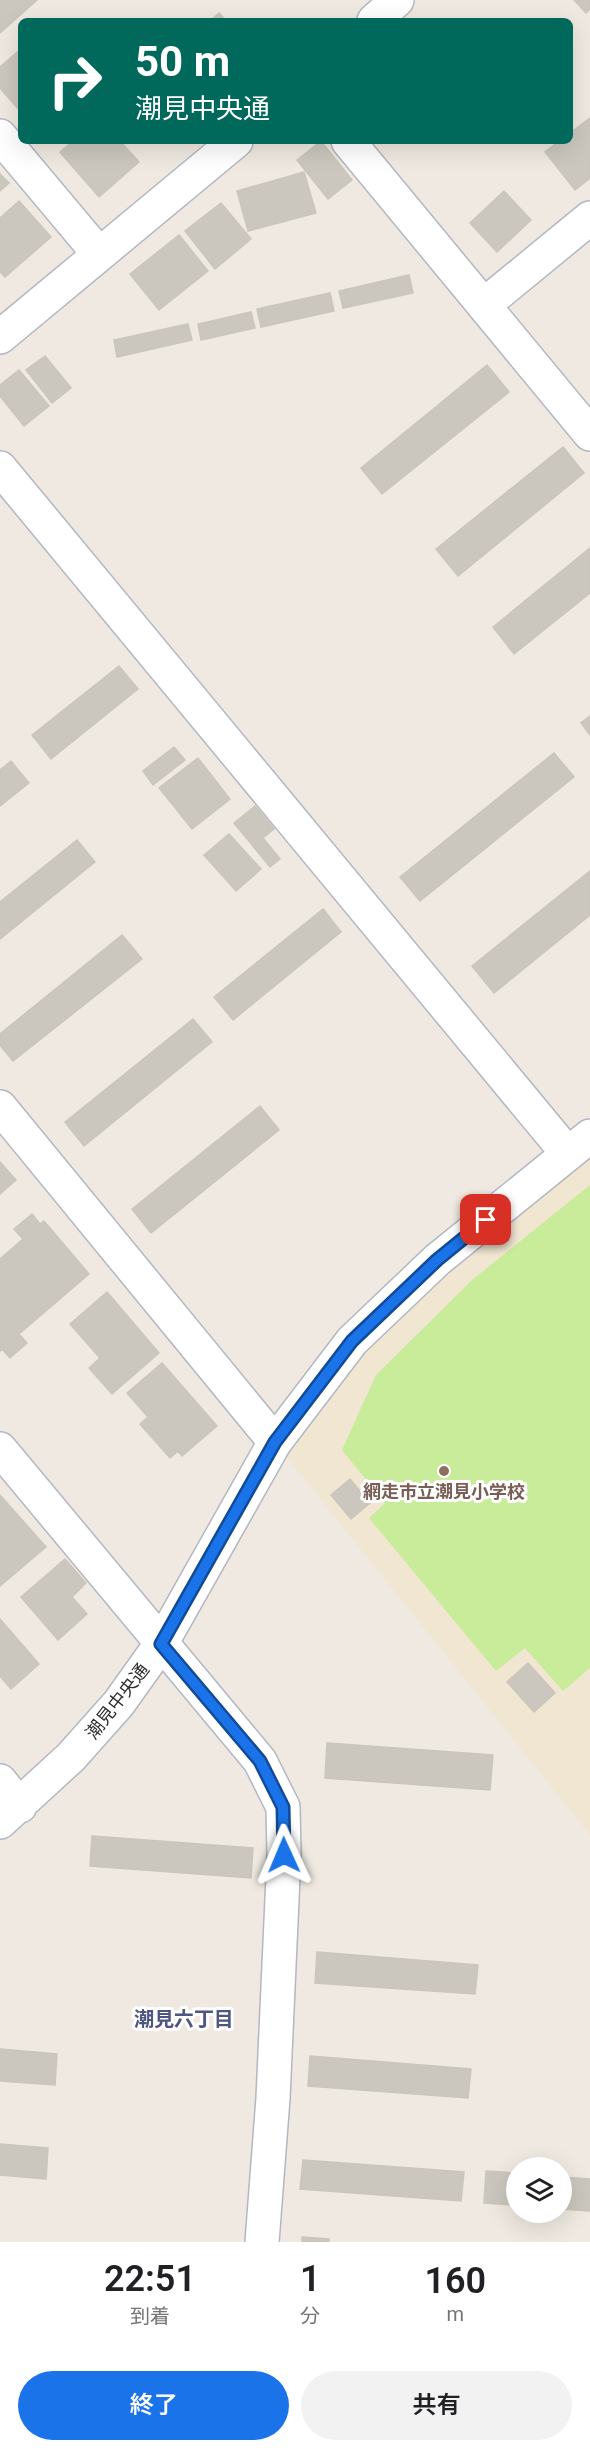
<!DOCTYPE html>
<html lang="ja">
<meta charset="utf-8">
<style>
body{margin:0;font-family:Roboto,"Noto Sans JP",sans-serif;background:#f2f2f2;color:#202124;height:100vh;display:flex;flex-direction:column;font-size:22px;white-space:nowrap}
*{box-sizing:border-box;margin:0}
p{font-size:20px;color:#757577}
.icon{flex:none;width:33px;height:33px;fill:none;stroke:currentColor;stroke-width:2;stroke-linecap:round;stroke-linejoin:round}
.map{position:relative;height:2242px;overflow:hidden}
.details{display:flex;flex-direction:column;background:#fff;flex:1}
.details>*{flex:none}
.top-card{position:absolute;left:18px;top:18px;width:555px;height:126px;border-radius:9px;box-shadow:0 6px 24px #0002;background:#00695c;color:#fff;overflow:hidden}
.buttons{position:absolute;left:506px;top:2157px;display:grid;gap:12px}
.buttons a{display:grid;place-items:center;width:66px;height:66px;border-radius:50%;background:#fff;box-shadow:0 6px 24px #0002;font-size:30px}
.pin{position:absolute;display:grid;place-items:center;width:51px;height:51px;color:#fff;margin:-26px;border-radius:12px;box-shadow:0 3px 9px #0006}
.me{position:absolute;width:66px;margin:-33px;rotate:359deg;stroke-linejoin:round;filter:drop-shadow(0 0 4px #0008)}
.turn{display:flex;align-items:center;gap:21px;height:126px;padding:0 18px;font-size:27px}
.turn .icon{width:78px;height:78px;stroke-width:2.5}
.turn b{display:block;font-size:42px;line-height:51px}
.eta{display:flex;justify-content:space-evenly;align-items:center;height:102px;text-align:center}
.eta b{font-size:36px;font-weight:600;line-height:42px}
.primary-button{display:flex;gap:12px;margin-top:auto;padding:12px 18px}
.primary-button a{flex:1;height:69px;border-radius:36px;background:#1a73e8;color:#fff;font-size:24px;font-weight:600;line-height:69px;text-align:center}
.primary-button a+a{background:#f2f2f2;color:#202124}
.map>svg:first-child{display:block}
.education{fill:#f0e6d1}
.pitch{fill:#c9ec9a}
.building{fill:#cbc7bf;stroke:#cbc5ba;stroke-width:1.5}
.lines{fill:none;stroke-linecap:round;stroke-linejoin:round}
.minor-casing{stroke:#b4b7c1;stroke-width:36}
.minor{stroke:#fff;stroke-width:33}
.route-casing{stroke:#114b97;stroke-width:15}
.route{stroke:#1a73e8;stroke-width:10}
.education-dot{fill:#8d6e63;stroke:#fff;stroke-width:2}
.labels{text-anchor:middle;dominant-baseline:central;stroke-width:6;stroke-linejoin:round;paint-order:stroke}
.education-label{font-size:18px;font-weight:bold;fill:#785e54;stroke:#fff}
.street-label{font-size:18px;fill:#2e2e2e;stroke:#fff}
.neighbourhood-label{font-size:20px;font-weight:bold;fill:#4d5680;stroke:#fff}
</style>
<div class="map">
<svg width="590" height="2242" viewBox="0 0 590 2242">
<rect width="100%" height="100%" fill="#efe9e1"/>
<path class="education" d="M590 1136V1835L275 1442 352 1341Z"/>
<path class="pitch" d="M590 1185V1668L563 1691 525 1648 496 1671 369 1518 385 1503 342 1450 376 1375 472 1280Z"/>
<path class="building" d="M0 0H37L0 33Z
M574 0H590V9L586 13Z
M219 13 226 21H210Z
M21 49V112L0 88V67Z
M590 118V178L575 190 545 152 559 141H570V133Z
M73 141H120L139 162 99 197 60 152Z
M321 141 352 180 328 199 297 160Z
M304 172 316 213 248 231 237 191Z
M0 174 9 183 0 191Z
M504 191 531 220 497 252 470 223Z
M19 201 51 237 5 277 0 272V218Z
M221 203 251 239 215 269 185 231Z
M179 235 208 271 159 310 130 274Z
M409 275 413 293 343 308 339 291Z
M330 293 334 311 261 327 257 309Z
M251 312 255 328 201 340 198 324Z
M188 324 192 340 117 357 114 340Z
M45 356 71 388 52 403 26 370Z
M487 365 509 392 382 494 361 468Z
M19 370 49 406 24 426 0 396V385Z
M563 447 584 473 458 576 436 549Z
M590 548V593L514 654 493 627Z
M119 666 138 689 51 759 32 735Z
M590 716V735L581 723Z
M174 747 185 760 153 785 143 771Z
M554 753 574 777 420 901 400 877Z
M198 758 230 799 192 829 159 788Z
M11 761 29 783 0 806V770Z
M255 806 274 829 253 846 234 823Z
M229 834 261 869 236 891 204 855Z
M263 838 280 859 270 867 253 846Z
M77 840 95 862 0 939V902Z
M590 871V915L494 993 472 966Z
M323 909 341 932 233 1020 214 997Z
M122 935 142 959 13 1061 0 1045V1034Z
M193 1019 212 1042 84 1146 65 1122Z
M260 1106 279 1130 151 1233 132 1209Z
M0 1162 16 1180 0 1194Z
M32 1214 40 1224 44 1221 89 1274 19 1334 27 1343 10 1358 2 1349 0 1351V1259L23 1239 14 1229Z
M107 1292 159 1353 112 1394 89 1368 100 1358 70 1324Z
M162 1363 217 1426 182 1456 178 1451 170 1458 140 1424 148 1417 127 1393Z
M350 1479 370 1503 351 1519 331 1495Z
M0 1495 46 1547 0 1586Z
M65 1559 86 1583 72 1597 87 1614 58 1640 21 1597Z
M0 1619 39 1664 11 1689 0 1676Z
M528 1663 555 1693 534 1712 507 1682Z
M327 1743 493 1755 490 1790 325 1778Z
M92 1836 253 1848 251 1878 90 1866Z
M317 1952 478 1965 475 1994 315 1983Z
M0 2049 57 2054 55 2085 0 2081Z
M310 2056 471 2069 468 2098 308 2086Z
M0 2144 48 2148 46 2179 0 2175Z
M303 2160 464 2172 461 2201 300 2189Z
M486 2171 516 2173V2205L484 2203Z
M561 2177 590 2179V2211L561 2209Z
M302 2237 329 2239V2242H302Z"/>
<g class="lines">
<defs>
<path id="minor" d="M374 21 397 0
M0 136 99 254
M348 141 590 434
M484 305 590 218
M0 337 236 141
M0 468 568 1154
M0 1107 275 1442
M0 1449 260 1761 283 1807 284 1855 273 2098 262 2242
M0 1781 20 1806
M0 1822 71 1757 119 1703 161 1644 275 1442 352 1341 437 1260 590 1136"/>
</defs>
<use href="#minor" class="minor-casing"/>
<use href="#minor" class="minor"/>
</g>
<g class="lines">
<defs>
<path id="route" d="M284 1855 283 1807 260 1761 161 1644 275 1442 352 1341 437 1260 486 1220"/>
</defs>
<use href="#route" class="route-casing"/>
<use href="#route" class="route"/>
</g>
<circle class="education-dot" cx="444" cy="1471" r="6"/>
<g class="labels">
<g class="education-label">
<text x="444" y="1491">網走市立潮見小学校</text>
</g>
<g class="street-label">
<text transform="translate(117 1701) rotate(-52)">潮見中央通</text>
</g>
<g class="neighbourhood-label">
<text x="184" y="2019">潮見六丁目</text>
</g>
</g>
</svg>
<div class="buttons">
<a><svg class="icon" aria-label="layers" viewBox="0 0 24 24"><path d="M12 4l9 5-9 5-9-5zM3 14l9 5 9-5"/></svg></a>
</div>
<div class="pin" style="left:486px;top:1220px;background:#d93025"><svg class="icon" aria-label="arrive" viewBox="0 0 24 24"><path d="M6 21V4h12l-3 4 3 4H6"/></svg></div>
<svg class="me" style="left:284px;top:1855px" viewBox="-20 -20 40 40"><path d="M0-17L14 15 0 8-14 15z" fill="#1a73e8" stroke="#fff" stroke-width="4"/></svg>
<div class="top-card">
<div class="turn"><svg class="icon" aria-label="right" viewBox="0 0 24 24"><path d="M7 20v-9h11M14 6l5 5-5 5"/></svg><div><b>50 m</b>潮見中央通</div></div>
</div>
</div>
<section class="details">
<div class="eta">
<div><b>22:51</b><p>到着</p></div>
<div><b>1</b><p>分</p></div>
<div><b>160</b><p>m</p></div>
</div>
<div class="primary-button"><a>終了</a><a>共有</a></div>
</section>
